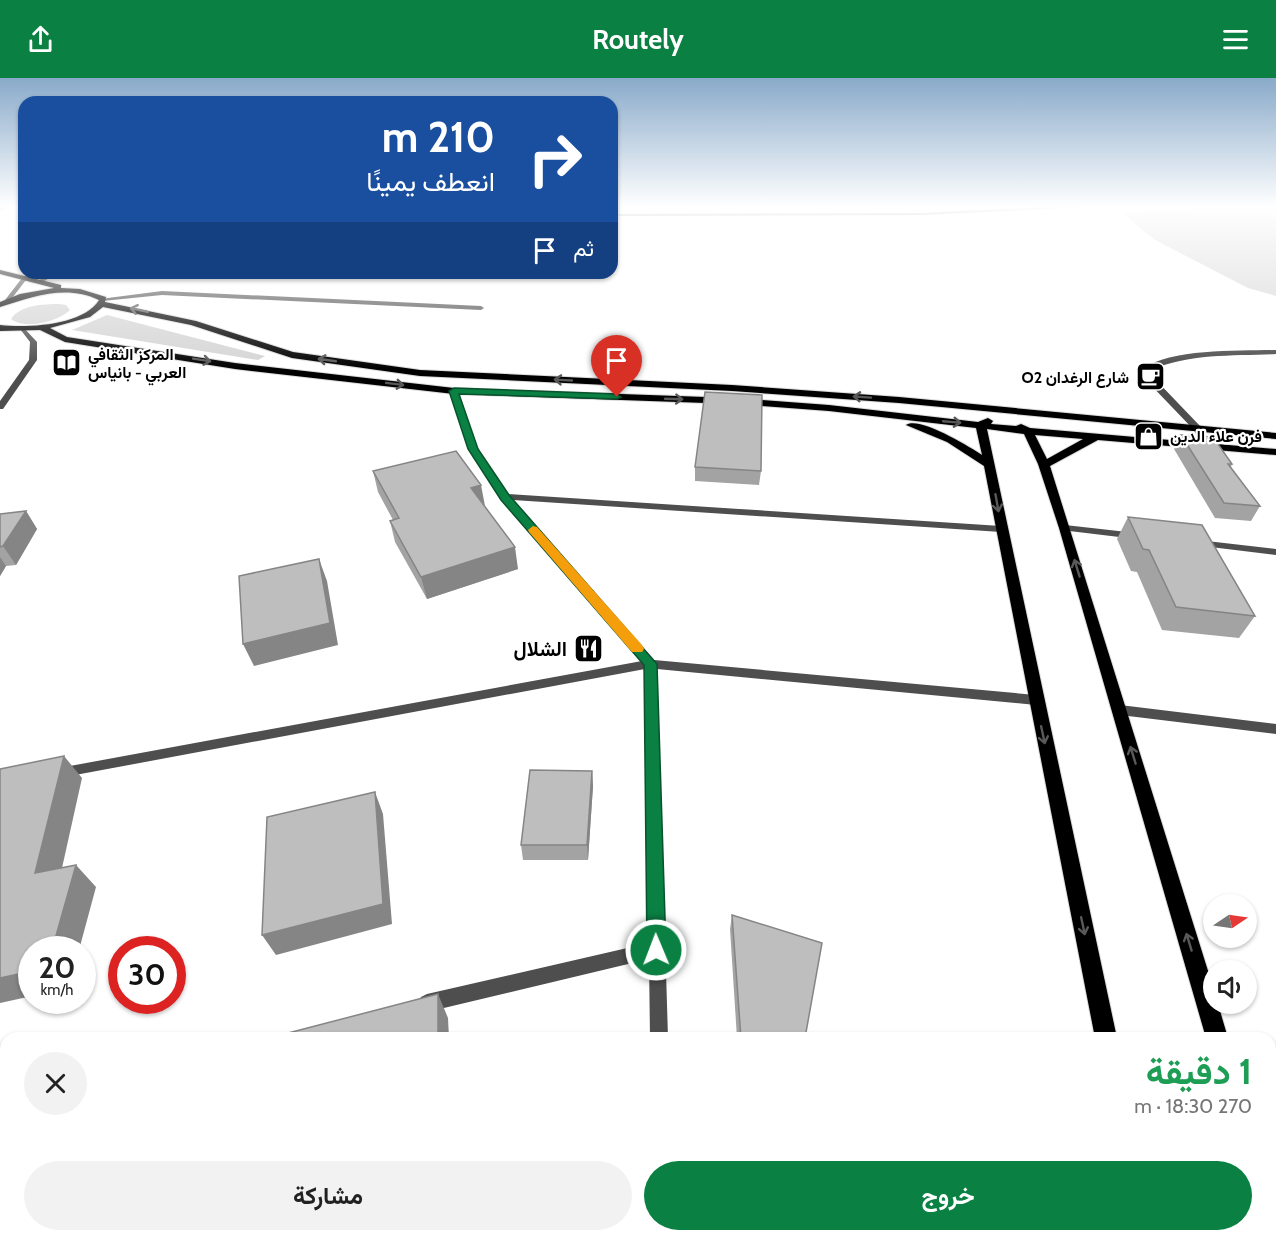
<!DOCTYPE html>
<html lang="ar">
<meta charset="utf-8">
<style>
body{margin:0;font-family:Cabin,Vazirmatn,sans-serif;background:#f2f2f2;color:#222;direction:rtl;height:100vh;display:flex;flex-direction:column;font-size:22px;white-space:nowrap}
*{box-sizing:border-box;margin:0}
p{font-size:20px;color:#767676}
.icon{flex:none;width:33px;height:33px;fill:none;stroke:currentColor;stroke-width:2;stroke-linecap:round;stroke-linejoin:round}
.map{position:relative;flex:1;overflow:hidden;direction:ltr}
.details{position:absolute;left:0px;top:954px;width:1276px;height:210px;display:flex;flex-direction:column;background:#fff;border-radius:18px 18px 0 0;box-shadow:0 2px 4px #0004;direction:rtl}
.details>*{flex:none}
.banner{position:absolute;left:18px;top:18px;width:600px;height:183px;border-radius:18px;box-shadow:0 2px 4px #0004;direction:rtl;background:#1a4fa0;color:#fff;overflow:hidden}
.needle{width:39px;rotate:77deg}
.buttons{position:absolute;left:1203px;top:816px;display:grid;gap:12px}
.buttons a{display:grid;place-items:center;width:54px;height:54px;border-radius:50%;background:#fff;box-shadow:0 2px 4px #0004;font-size:30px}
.speed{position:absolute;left:18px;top:858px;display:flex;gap:12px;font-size:30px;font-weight:700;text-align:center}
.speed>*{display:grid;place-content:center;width:78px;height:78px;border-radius:50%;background:#fff;box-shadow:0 2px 4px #0004;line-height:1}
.speed small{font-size:15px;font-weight:400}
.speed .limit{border:9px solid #d22;background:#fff;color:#111}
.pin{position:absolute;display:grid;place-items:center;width:51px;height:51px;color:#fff;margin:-62px -26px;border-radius:50% 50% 50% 0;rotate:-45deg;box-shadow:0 0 6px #0007}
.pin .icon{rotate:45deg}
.me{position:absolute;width:66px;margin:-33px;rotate:359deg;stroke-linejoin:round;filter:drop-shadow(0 0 4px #0008)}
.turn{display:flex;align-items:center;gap:21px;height:126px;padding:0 24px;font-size:27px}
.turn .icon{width:78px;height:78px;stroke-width:2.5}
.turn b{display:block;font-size:42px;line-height:51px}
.then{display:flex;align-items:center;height:57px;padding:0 24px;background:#0003;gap:12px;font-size:22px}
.round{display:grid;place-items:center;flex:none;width:63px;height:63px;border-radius:32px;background:#f2f2f2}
.summary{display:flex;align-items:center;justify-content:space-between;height:102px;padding:0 24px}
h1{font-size:36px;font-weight:700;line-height:45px;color:#1e9e55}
.primary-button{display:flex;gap:12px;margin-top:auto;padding:12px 24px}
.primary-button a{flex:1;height:69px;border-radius:36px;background:#0b8043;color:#fff;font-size:24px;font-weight:700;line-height:69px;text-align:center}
.primary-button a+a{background:#f2f2f2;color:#222}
header{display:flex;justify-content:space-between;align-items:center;height:78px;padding:0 24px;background:#0b8043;color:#fff;font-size:27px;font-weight:700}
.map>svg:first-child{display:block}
.green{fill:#d5d5d5}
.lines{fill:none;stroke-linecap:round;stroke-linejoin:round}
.primary-casing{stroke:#dbdbdb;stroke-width:2}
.street{fill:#4e4e4e;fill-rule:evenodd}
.secondary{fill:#1b1b1b;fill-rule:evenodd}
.primary{fill:#000;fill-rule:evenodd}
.wall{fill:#a3a3a3}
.shaded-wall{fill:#858585}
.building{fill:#bebebe;stroke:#858585;stroke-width:1.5}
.oneway{stroke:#595959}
.route{fill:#0b8043;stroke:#07532c;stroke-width:1.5}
.slow{fill:#f59e0b}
.labels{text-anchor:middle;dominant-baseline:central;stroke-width:4.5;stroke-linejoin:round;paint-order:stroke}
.far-poi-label{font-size:16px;font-weight:bold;fill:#000;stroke:#fff;text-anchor:start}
.poi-label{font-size:20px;font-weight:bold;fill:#000;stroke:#fff;text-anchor:end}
</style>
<header><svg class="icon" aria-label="menu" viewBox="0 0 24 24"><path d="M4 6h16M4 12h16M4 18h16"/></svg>Routely<svg class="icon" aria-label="share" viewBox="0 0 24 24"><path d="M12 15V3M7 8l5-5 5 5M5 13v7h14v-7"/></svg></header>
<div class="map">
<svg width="1276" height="1164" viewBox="0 0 1276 1164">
<rect width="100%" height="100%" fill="#fff"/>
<path class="green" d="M1244 129H1276V218L1248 210 1155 162 1122 135Z
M59 226 66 227 70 232C58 244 25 252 11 241 20 227 44 226 59 226Z
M107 237 265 278 258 282 72 252Z"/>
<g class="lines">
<defs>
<path id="primary" d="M0 192 61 207V210L80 211 106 219 105 224 196 243 293 274 420 292 732 307 899 319 1276 355V361L899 325 732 313 420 298 292 280 191 247 103 229 90 239 50 250 67 259 235 285 454 310 734 320 829 327 978 344 988 340 993 343 991 346 1016 348 1021 346 1030 350 1276 371V377L1098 362 1050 388 1214 912V926H1218L1228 960H1206L1059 450 1038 386 1024 356 987 351 1117 960H1095L984 388 947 364 906 347C919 338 968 368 982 377L976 350 829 333 734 326 454 316 235 291 65 264 40 252 0 253V247C27 250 83 248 99 222 66 206 32 219 0 229V224L20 216 54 210 0 196ZM1035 357 1083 361 1047 381Z
M1270 1125 1276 1128V1164H1266L1264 1158H1270Z
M1134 1158H1160L1162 1164H1136Z"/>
</defs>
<use href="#primary" class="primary-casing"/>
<path class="street" d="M4 129H11L0 133V130Z
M31 195H39L26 202 9 224H5V222L22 200Z
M51 195H58L41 205 36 204Z
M162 213 481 228 484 230 481 232 162 217 103 223 100 221Z
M23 249 37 264V282L3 331H0V323L29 282 30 264 20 251Z
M1276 272V276C1235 278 1189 275 1151 292L1153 299 1201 349 1209 367 1205 370 1201 367 1194 352 1146 302 1143 291C1171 270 1241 273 1276 272Z
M451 311 458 313 477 371 508 416 1001 448 1006 451 1001 454 513 422 654 582 1036 617 1040 619 1042 622 1040 625 1036 627 657 591 668 960H650L649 881 427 934 421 931 418 925 421 919 427 916 649 865 645 591 59 700 54 699 52 695 54 691 59 690 642 583 502 421 469 371 450 313Z
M1065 447 1136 455 1141 458 1136 461 1061 452V448Z
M1198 462 1276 471V477L1194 467 1193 465Z
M1120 627 1276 646V656L1120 637 1115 635 1114 632 1115 629Z
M6 1015V1033L0 1034V1016Z
M655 1158H677V1164H655Z"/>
<path class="secondary" d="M1046 129H1087L922 137 612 138V136L922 135Z"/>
<use href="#primary" class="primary"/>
</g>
<path class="wall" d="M1181 357 1232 386 1231 389 1260 428 1251 443 1215 440 1174 371Z
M695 389 761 393 759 407 695 403Z
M373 393 485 428 518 491 427 521 395 464 390 443 393 442 378 414Z
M26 433 37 451 16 487 6 488 0 498V436Z
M1128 439 1255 538 1239 560 1162 552 1137 494 1131 493 1117 461Z
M592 693 593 708 588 782H523L521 767Z
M732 837 805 960H737L730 851Z"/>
<path class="shaded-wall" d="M481 407 485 428 471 410Z
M26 433 37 451 16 487 3 468Z
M515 469 518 491 427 521 421 499Z
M0 479 6 488 0 498Z
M319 481 327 503 338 567 254 588 243 566Z
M64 678 82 700 56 817 35 795Z
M592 693 593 708 588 782 587 767Z
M375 714 383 736 392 846 276 877 262 857Z
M76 787 96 809 79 872H52Z
M32 893V918L0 925V900Z
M438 916 448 940 449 960H438Z
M272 1158H345L324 1164H251Z"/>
<path class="building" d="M705 314 762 317 761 393 695 389Z
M1181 357 1213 359 1232 386H1228L1260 428 1224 425Z
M456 373 481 407 471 410 515 469 421 499 390 443 399 440 373 393Z
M26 433 3 468 0 469V436Z
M1128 439 1202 447 1255 538 1176 529 1149 472 1143 471Z
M319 481 330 545 243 566 239 498Z
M64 678 35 795 76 787 52 872H32V893L0 900V691Z
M530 692 592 693 587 767H521Z
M375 714 383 826 262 857 267 739Z
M732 837 822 865 805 960H741Z
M438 916V960H269Z
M164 1158H272L251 1164H162Z"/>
<defs><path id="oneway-shaft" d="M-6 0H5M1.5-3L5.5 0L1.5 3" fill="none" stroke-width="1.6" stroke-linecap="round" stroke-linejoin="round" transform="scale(1.5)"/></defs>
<g class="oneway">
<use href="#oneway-shaft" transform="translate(139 232) rotate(-168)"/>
<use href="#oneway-shaft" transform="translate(202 282) rotate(9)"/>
<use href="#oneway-shaft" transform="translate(327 282) rotate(-172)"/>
<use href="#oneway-shaft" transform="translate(563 302) rotate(-177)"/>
<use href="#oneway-shaft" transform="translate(395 306) rotate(7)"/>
<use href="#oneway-shaft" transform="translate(862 319) rotate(-176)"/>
<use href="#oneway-shaft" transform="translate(674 321) rotate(2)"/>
<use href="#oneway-shaft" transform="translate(952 344) rotate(5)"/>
<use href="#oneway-shaft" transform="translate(997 425) rotate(80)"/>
<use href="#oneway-shaft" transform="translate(1077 490) rotate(-107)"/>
<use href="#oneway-shaft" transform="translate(1043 657) rotate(78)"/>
<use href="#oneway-shaft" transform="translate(1133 677) rotate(-107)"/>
<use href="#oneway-shaft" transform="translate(1083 848) rotate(78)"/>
<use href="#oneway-shaft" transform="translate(1189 864) rotate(-107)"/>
</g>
<linearGradient id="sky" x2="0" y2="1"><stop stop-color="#89aaca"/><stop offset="0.44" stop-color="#fff"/><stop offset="1" stop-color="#fff" stop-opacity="0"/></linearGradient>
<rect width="1276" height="292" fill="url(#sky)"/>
<path class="route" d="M454 310 617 316 621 319 617 321 459 316 478 371 509 417 657 586 666 872 663 878 656 881 650 878 647 872 644 587 501 422 468 371 449 313Z"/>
<path class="slow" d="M533 448 537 449 642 567 644 571 642 574H632L529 454 528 452Z"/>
<defs>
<symbol id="library-square" viewBox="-11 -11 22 22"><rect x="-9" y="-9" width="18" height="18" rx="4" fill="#000" stroke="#fff"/><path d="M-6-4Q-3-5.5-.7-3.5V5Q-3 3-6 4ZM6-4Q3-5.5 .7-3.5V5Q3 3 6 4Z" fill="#fff"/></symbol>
<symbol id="cafe-square" viewBox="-11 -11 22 22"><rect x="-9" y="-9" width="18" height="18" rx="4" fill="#000" stroke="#fff"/><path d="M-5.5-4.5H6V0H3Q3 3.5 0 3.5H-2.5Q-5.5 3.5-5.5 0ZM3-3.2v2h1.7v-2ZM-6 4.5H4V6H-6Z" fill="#fff"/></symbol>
<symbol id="shop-square" viewBox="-11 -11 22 22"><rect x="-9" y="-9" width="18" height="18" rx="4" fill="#000" stroke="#fff"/><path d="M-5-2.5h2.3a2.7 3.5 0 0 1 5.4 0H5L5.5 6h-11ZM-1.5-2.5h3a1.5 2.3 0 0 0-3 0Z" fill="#fff"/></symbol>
<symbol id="restaurant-square" viewBox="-11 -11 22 22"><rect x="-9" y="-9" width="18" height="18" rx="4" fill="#000" stroke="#fff"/><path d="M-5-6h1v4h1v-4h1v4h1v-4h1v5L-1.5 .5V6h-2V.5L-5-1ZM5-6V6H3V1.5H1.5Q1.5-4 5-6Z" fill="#fff"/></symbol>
</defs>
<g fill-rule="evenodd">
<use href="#library-square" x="50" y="268" width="33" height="33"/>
<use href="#cafe-square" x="1134" y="282" width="33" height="33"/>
<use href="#shop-square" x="1132" y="342" width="33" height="33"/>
<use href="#restaurant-square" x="572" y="554" width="33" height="33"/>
</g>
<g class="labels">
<g class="far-poi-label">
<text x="88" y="276">المركز الثقافي<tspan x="88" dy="18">العربي - بانياس</tspan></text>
<text x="1129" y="299" text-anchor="end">O2 شارع الرغدان</text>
<text x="1170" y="358">فرن علاء الدين</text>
</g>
<g class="poi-label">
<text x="567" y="571">الشلال</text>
</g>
</g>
</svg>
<div class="buttons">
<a><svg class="needle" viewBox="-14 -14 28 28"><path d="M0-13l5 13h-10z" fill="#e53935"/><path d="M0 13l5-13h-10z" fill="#767676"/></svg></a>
<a><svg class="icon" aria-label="sound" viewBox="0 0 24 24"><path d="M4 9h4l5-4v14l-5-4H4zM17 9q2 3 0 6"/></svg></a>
</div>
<div class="speed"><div>20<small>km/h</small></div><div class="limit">30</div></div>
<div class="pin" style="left:617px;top:319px;background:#d93025"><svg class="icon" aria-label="arrive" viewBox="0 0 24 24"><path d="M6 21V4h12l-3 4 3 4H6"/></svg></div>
<svg class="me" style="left:656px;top:872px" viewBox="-20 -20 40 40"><circle r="17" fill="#0b8043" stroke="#fff" stroke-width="3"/><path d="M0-11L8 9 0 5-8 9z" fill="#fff"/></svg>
<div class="banner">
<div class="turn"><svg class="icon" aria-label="right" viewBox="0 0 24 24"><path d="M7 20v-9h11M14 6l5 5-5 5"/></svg><div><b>210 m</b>انعطف يمينًا</div></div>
<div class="then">ثم<svg class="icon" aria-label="arrive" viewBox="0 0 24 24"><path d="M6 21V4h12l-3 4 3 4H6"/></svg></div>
</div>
<section class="details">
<div class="summary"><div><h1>1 دقيقة</h1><p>270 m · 18:30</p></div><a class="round"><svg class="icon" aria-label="close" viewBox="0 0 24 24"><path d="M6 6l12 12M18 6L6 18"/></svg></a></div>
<div class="primary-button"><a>خروج</a><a>مشاركة</a></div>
</section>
</div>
